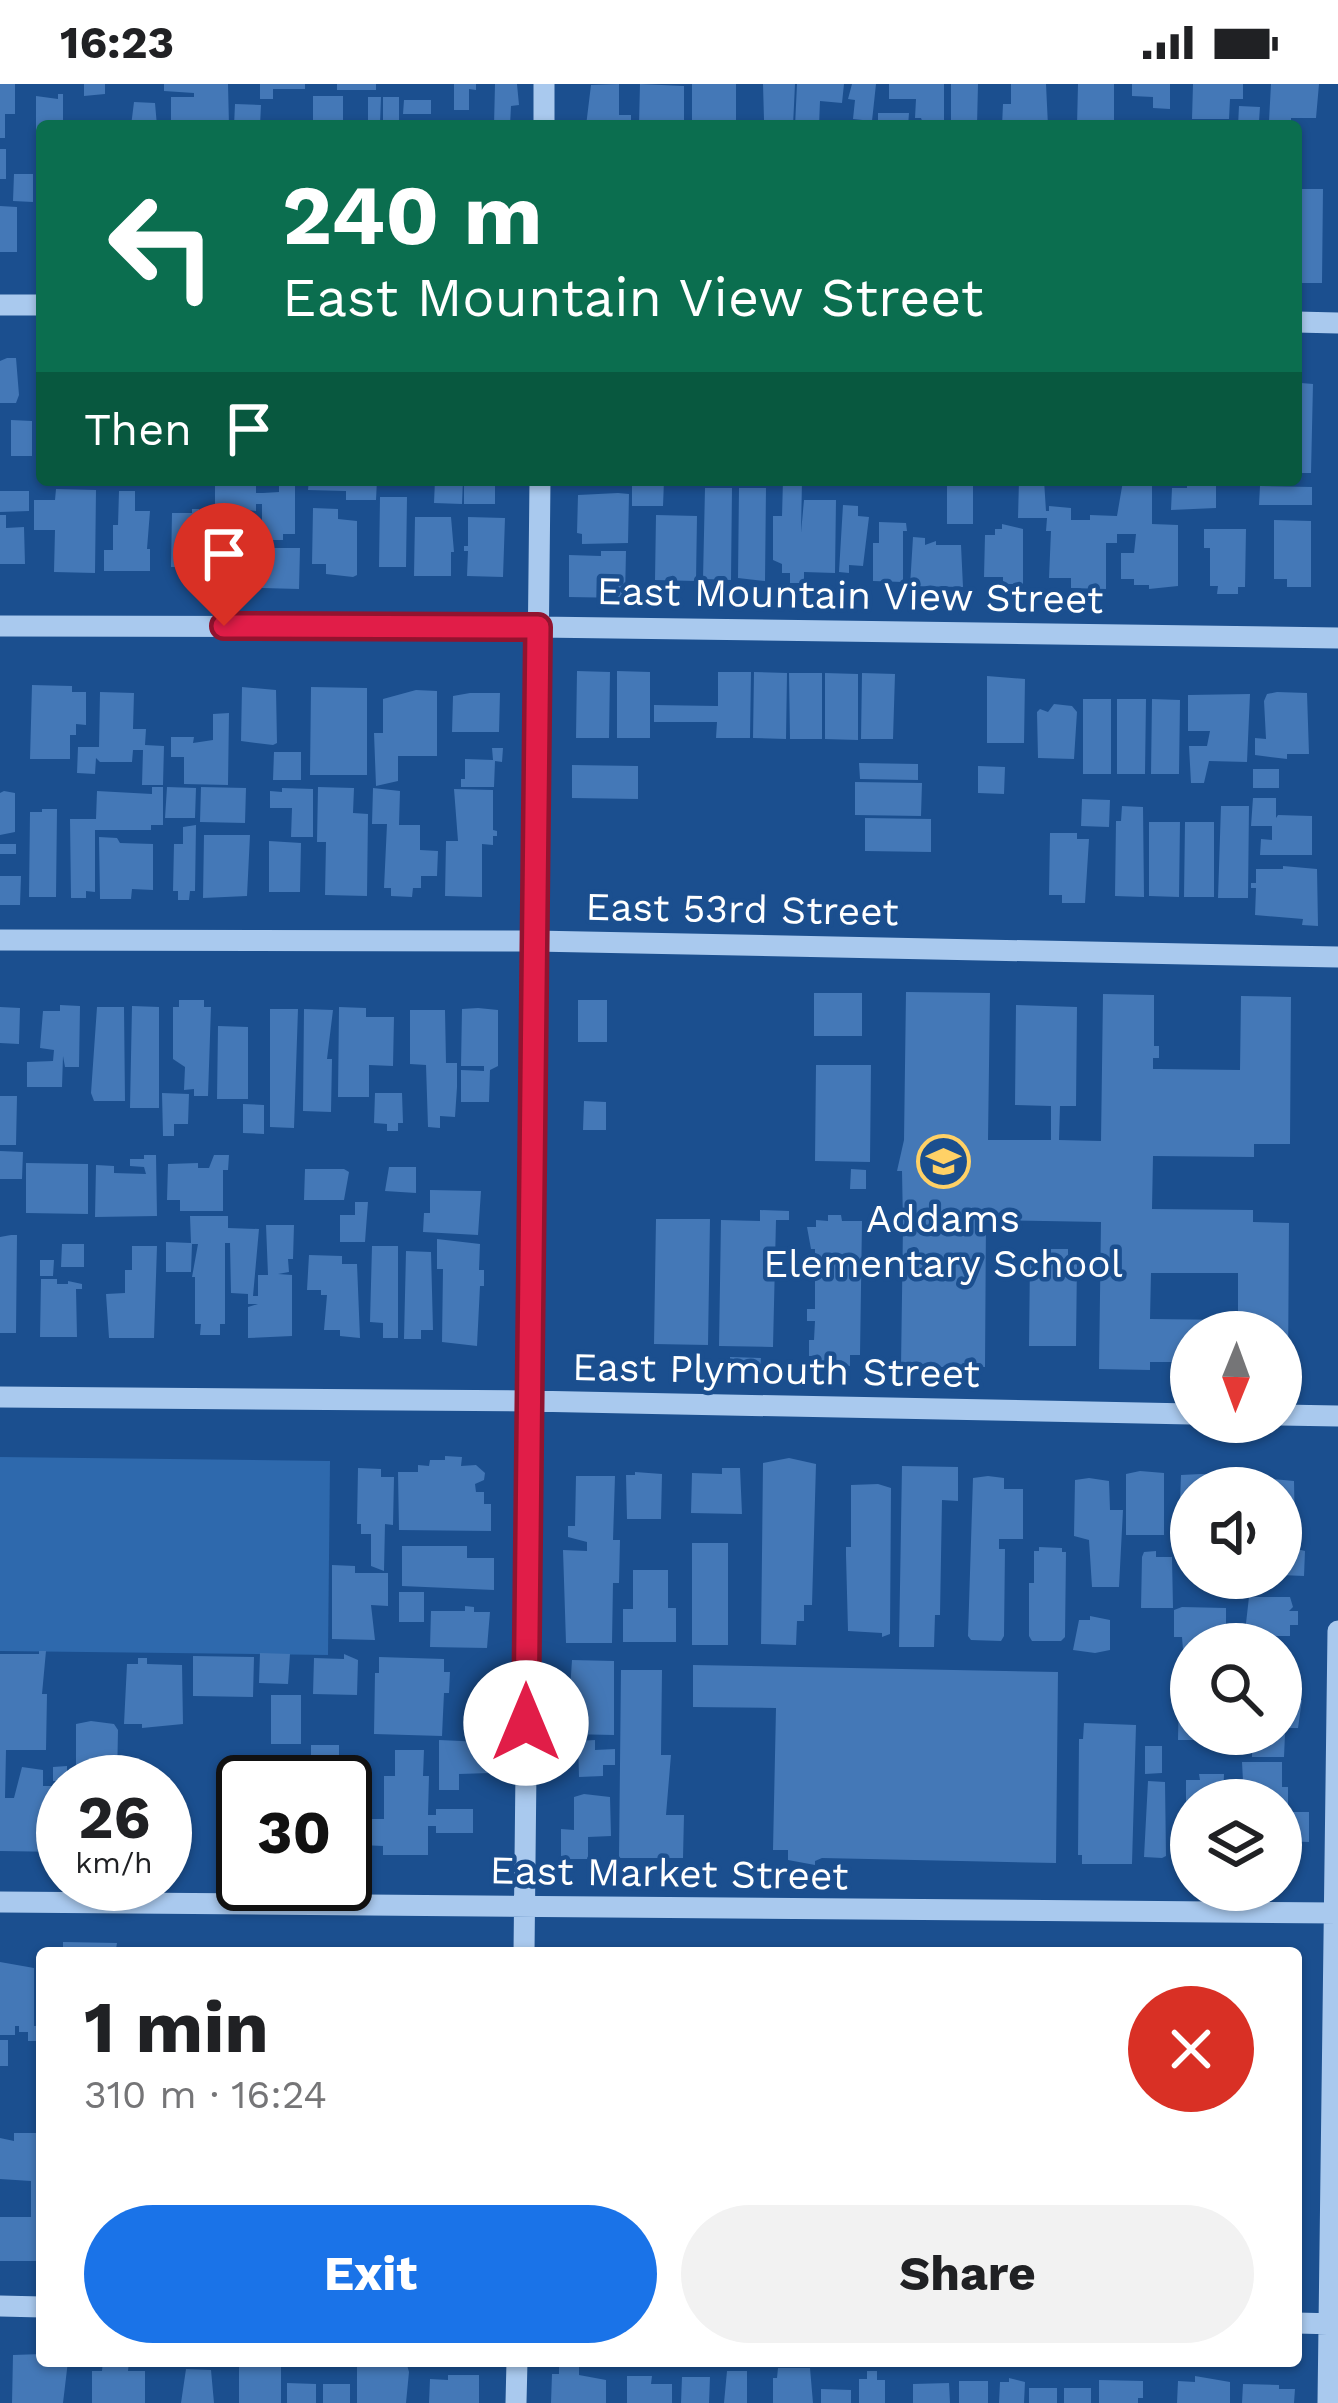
<!DOCTYPE html>
<meta charset="utf-8">
<style>
body{margin:0;font-family:"Work Sans",sans-serif;background:#f2f2f2;color:#202124;height:100vh;display:flex;flex-direction:column;font-size:45px;white-space:nowrap}
*{box-sizing:border-box;margin:0}
p{font-size:39px;color:#757577}
.icon{flex:none;width:66px;height:66px;fill:none;stroke:currentColor;stroke-width:2;stroke-linecap:round;stroke-linejoin:round}
.map{position:relative;flex:1;overflow:hidden}
.drawer{position:absolute;left:36px;top:1863px;width:1266px;height:420px;display:flex;flex-direction:column;background:#fff;border-radius:12px;box-shadow:0 3px 9px #0004}
.drawer>*{flex:none}
.top-card{position:absolute;left:36px;top:36px;width:1266px;height:366px;border-radius:12px;box-shadow:0 3px 9px #0004;background:#0b6e4f;color:#fff;overflow:hidden}
.needle{width:78px;rotate:181deg}
.controls{position:absolute;left:1170px;top:1227px;display:grid;gap:24px}
.controls a{display:grid;place-items:center;width:132px;height:132px;border-radius:50%;background:#fff;box-shadow:0 3px 9px #0004;font-size:60px}
.speed{position:absolute;left:36px;top:1671px;display:flex;gap:24px;font-size:60px;font-weight:700;text-align:center}
.speed>*{display:grid;place-content:center;width:156px;height:156px;border-radius:50%;background:#fff;box-shadow:0 3px 9px #0004;line-height:1}
.speed small{font-size:30px;font-weight:400}
.speed .limit{border:6px solid #111;border-radius:18px;background:#fff;color:#111}
.pin{position:absolute;display:grid;place-items:center;width:102px;height:102px;color:#fff;margin:-123px -51px;border-radius:50% 50% 50% 0;rotate:-45deg;box-shadow:0 0 12px #0007}
.pin .icon{rotate:45deg}
.me{position:absolute;width:132px;margin:-66px;rotate:0deg;stroke-linejoin:round;filter:drop-shadow(0 0 9px #0008)}
.turn{display:flex;align-items:center;gap:42px;height:252px;padding:0 48px;font-size:54px}
.turn .icon{width:156px;height:156px;stroke-width:2.5}
.turn b{display:block;font-size:84px;line-height:102px}
.then{display:flex;align-items:center;height:114px;padding:0 48px;background:#0003;gap:24px;font-size:45px}
.round{display:grid;place-items:center;flex:none;width:126px;height:126px;border-radius:63px;background:#f2f2f2}
.head{display:flex;align-items:center;justify-content:space-between;height:204px;padding:0 48px}
h1{font-size:72px;font-weight:700;line-height:90px}
.cta{display:flex;gap:24px;margin-top:auto;padding:24px 48px}
.cta a{flex:1;height:138px;border-radius:72px;background:#1a73e8;color:#fff;font-size:48px;font-weight:700;line-height:138px;text-align:center}
.cta a+a{background:#f2f2f2;color:#202124}
.status{display:flex;justify-content:space-between;align-items:center;height:84px;padding:0 60px;background:#fff;direction:ltr}
.status svg{height:33px;fill:currentColor}
.map>svg:first-child{display:block}
.green{fill:#2e69ad}
.building{fill:#4478b7;fill-rule:evenodd}
.lines{fill:none;stroke-linecap:round;stroke-linejoin:round}
.minor{stroke:#a9c9ee;stroke-width:21}
.route-casing{stroke:#92132f;stroke-width:30}
.route{stroke:#e11d48;stroke-width:21}
.labels{text-anchor:middle;dominant-baseline:central;stroke-width:9;stroke-linejoin:round;paint-order:stroke}
.street-label{font-size:39px;fill:#fff;stroke:#1b4f8f}
.poi-label{font-size:39px;fill:#fff;stroke:#1b4f8f}
</style>
<div class="status"><b>16:23</b><svg viewBox="0 0 49 12"><path d="M0 12V9h3v3zM5 12V6h3v6zM10 12V3h3v9zM15 12V0h3v12zM26 1h20v11H26zM47 4h2v5h-2z"/></svg></div>
<div class="map">
<svg width="1338" height="2319" viewBox="0 0 1338 2319">
<rect width="100%" height="100%" fill="#1b4f8f"/>
<path class="green" d="M0 1373 330 1377 328 1571 0 1567Z"/>
<path class="building" d="M0 0H15V30H5V54H0Z
M84 0H105V10L84 12Z
M164 0H228L229 42H171V13H194V9L164 7Z
M260 0H305V5H273V15H260Z
M337 0H376V6H337Z
M454 0H476V6L469 5V26H454Z
M495 0H517L519 21 511 22 510 42H494Z
M619 0V31H631V42H586L591 1Z
M640 0 684 2V42L639 40Z
M692 0H736V42H692Z
M763 0H795L793 42H741V36H764Z
M797 0H844L842 19 820 17 819 42H795Z
M852 0H876L872 37 853 35 855 16 848 15Z
M889 0H944V42H924L921 34H915L916 15H889Z
M951 0H978L977 42H951Z
M1011 0H1046L1048 42H1002L1003 20H1011Z
M1078 0H1114V42H1077Z
M1132 0H1170V25L1153 24V13L1132 12Z
M1193 0H1243V15H1230L1229 35H1192Z
M1271 0H1319L1316 34H1291V42H1238L1239 22 1260 23 1259 37H1269Z
M58 10H63V42H42V58H36V12L58 15Z
M313 12H343V42H313Z
M368 13H381L380 40H368Z
M383 13H399V42H383Z
M404 16H431V30H403Z
M134 18 155 19 157 42H131Z
M235 20 261 21 260 42H234Z
M878 29H909L908 42H878Z
M1159 36H1188V42H1159Z
M0 65H6V95H0Z
M14 90H33V118L13 117Z
M1296 105H1323L1322 199H1296Z
M0 122 17 123V168H0Z
M7 274H16L19 311 16 319H0V277Z
M1296 292H1302L1301 299 1313 300 1311 389H1296Z
M11 336 32 337V372H11Z
M215 396H256V409H263L279 408V397H295V450H283V456H262V420H256V427L215 422Z
M309 396H377L376 416H346V407L308 406Z
M435 396H463L462 420 434 419Z
M464 396H495V420H464Z
M632 396H664L663 422H632Z
M783 396H802L801 449 804 416H836L835 489 804 488V499H790V489H782V480L773 476V432H782Z
M947 396H973V440H947Z
M1019 396H1044L1046 427H1049V422L1071 424V436H1090V431L1117 432 1123 397H1152V440L1178 441V502L1149 505V501H1134V495H1121V469H1134L1136 450H1117V459H1106V505L1071 504V494H1049L1051 447H1046L1047 434H1018Z
M1187 396H1216V424L1171 426 1172 404H1187Z
M1260 402 1312 403V421H1259Z
M705 404H732L731 496 703 495Z
M739 404H766L765 497 738 494Z
M56 405 96 406 95 489 54 488 55 446H34V416H55Z
M0 407H29V427L0 428Z
M119 407H135V427H150L147 465H150V487H104V466H113V441H118Z
M618 409 629 410 628 459 582 460V450L577 449 578 411Z
M380 413H407L406 483H379Z
M843 421 858 422V432L869 433 863 482 849 481V489L839 488Z
M313 424 338 425V435L357 437V491L353 493 326 490V480H312Z
M192 425H199V430H220V483H207L206 489H194V483H171L172 429H192Z
M0 431H6V444L24 443 25 480H0Z
M656 431 697 432 696 497 655 496Z
M415 433H451L454 468H451V492H414Z
M468 433 505 434 503 493 467 492 468 467H464V462H468Z
M1274 436 1311 437V503H1287V495H1274Z
M879 438 906 439 907 447H903V498L873 497V459H879Z
M1002 440 1023 445V500H1003V493H984L985 451H995V445H1002Z
M1204 445H1246L1245 503H1238V510H1217L1218 502H1210V464H1204Z
M913 453 925 454V461L936 457V461H961L963 503 910 502Z
M250 464H300L299 505 262 504V495H250Z
M601 467H626L625 514 569 513V471L601 472Z
M577 587 610 588 609 654H576Z
M617 587 650 588V654H617Z
M718 588H751L750 654H716L717 638H654V621L718 622Z
M754 588 787 589 786 655 753 654Z
M789 589H822V655H790Z
M825 589 858 590V656L825 655Z
M862 589 895 590 893 655H861Z
M987 592 1025 595 1024 659H987Z
M32 601 72 602V608H86V641L76 640V651H70V675H30Z
M242 603 276 606 277 659 273 661 241 657Z
M311 603 367 604V691H310Z
M416 606 437 607V672H398V697L376 702 374 649H383V615Z
M100 608 134 609 133 645H146L145 661 164 662 163 701H142L143 666H133L132 678H100L96 674 95 690 77 689 78 663H99Z
M1277 608 1307 609 1309 670H1287V675L1255 671V654L1266 655 1264 617 1267 610Z
M470 609H500L499 648H452L453 612Z
M1250 610 1247 678 1209 677 1204 699H1191L1189 662H1207L1210 647H1188V611Z
M1083 615H1111V690H1083Z
M1117 615H1146L1145 690H1117Z
M1152 615 1180 616 1179 690H1151Z
M1054 620 1072 622 1077 628 1074 675 1038 674 1037 628 1040 625 1048 628Z
M229 629 228 701 184 700V673H171V653H194L193 659 213 656V630Z
M492 664H503L502 678 495 677 494 703H461V695H465V675L493 676Z
M274 668H301V696H273Z
M859 679 918 680V696L860 695Z
M572 681 638 682V715L572 714Z
M978 682 1005 683 1004 710 978 709Z
M1253 685H1279V704H1253Z
M855 698 922 699 921 732 855 731Z
M152 703H163V741H151V746H95V808L86 807V814H71L70 735H96L97 707 152 710Z
M167 703 196 704 195 734H165Z
M201 703 246 704 245 739 200 738Z
M318 703 354 704 353 729 368 730 367 812 325 811 326 758H317Z
M282 704 313 705V753H291L292 724H270V707L282 708Z
M373 704 400 707 399 741H420V766L438 767 437 792H421V804H413L412 813 391 812V804H384L387 740H372Z
M454 705 493 706V746L497 747V752H493V761L482 760V813L445 812 446 757H458Z
M4 707 15 709V748L0 751V709Z
M1253 714H1276V734L1278 731 1312 732V771H1260L1261 755 1272 756V742H1251Z
M1082 715 1110 716 1109 743 1081 742Z
M1122 722 1143 723 1144 813 1115 812 1116 737H1121Z
M1221 722H1249L1248 814H1218Z
M42 725H57L56 813H29L30 728H42Z
M865 734 931 735V768L865 767Z
M1149 738H1180L1179 813 1149 812Z
M1185 738H1214V813H1184Z
M196 741 195 807H190L189 816H178V807H173L174 760H183V743Z
M1050 749H1077V755H1089L1085 819H1062V811H1049Z
M204 751H250L247 812 203 814Z
M99 753 117 754 120 759 153 760V806L132 805 131 815H100Z
M269 757 301 759 300 808H269Z
M0 760H16V770H0Z
M1283 782 1317 785 1318 842 1302 841 1303 835 1255 831 1256 804H1251V799H1256V785H1283Z
M0 792H21L20 821H0Z
M906 908 990 909 988 1056H1051V1022L1015 1021 1016 921 1077 923 1076 1022H1060L1059 1056 1101 1057 1103 910 1154 911V962H1159V974H1153V985H1159L1240 986 1241 912 1291 913 1290 1060H1254V1073L1153 1072 1152 1125 1253 1126V1138L1289 1139 1288 1288H1281V1248H1191V1278H1150V1286L1099 1285 1101 1138 986 1136 985 1283H901L903 1141 902 1087H897L904 1056ZM1151 1189H1238V1236L1150 1235Z
M814 909H862V952H814Z
M179 916H204V923H211L208 1012H194V1005L184 1006 185 983 173 975V923H179Z
M578 916H607V958H578Z
M60 921 80 922 79 983H65L63 972 62 1003H27V978L53 977 54 966 40 964 43 927H60Z
M132 922 159 923V1024H130Z
M0 923 20 924 19 960 0 959Z
M97 923H124L125 1017H94L91 1009Z
M339 923 366 924V933H394L393 982 369 981V1013H338Z
M478 924 498 926V982L490 986 489 1018H461V986L484 987V982H461L462 925Z
M270 925H298L294 1044 270 1043Z
M304 925 333 926 327 975H332L331 1028 303 1027Z
M410 926H445L446 979H457V1003L455 1033 440 1032V1044L428 1043 426 981 410 980Z
M218 942 248 943V1015H217Z
M816 981H871L870 1078 815 1077Z
M162 1009 189 1010 188 1040H174V1052H163Z
M375 1009H402L403 1039H398V1047H387V1040L374 1039Z
M0 1012H17L16 1061H0Z
M584 1017 606 1018V1046H583Z
M243 1020 264 1021V1050L243 1049Z
M0 1067 23 1068 22 1095H0Z
M144 1071H156L157 1132 95 1133 96 1081 114 1082V1089L146 1090 144 1083 130 1082V1075H144Z
M214 1071H229L228 1086H223V1127H180V1116H167L168 1080 198 1079V1084H209Z
M26 1079 88 1080V1130L26 1129Z
M389 1083H416V1109L385 1107Z
M305 1085H344L349 1088 344 1116H304Z
M851 1085 866 1086V1105H850Z
M430 1106 481 1107 478 1151 423 1148 424 1129H430Z
M355 1118H368L365 1158H340V1131H355Z
M760 1126 789 1127V1136H776L773 1263 719 1262 721 1136 760 1137Z
M828 1131H841L842 1137H862L860 1271H850V1282H815V1272H809V1256H814L815 1237H807V1225H815V1165H811L807 1143H816V1136L828 1137Z
M190 1132H228V1144L259 1145 253 1212H258V1191H268L266 1141H294L293 1175H288L289 1188 278 1190 292 1191V1252L248 1254V1223L258 1220H248V1210L231 1209 230 1159H225V1240H220V1251H200L201 1240H195V1193H192L198 1160H192L191 1188H166V1158L191 1159Z
M656 1135H710L708 1261 654 1260Z
M11 1151H17L16 1249H0V1153Z
M437 1155 480 1160 479 1186H484V1202H480L477 1262 442 1258 443 1185H437Z
M62 1160H84V1183H61Z
M132 1162H157L154 1254H109L106 1210 125 1209V1186H132Z
M372 1162H398V1254H383V1239L370 1238Z
M1041 1165H1068V1176H1077L1076 1262H1029L1030 1175 1040 1176Z
M406 1167 431 1168 433 1246H421V1255H404Z
M309 1171 342 1172V1180H357L360 1254 340 1252V1246H324L327 1211H321V1206H307Z
M40 1176H54L53 1192H40Z
M41 1195H57V1200H68V1197L82 1200V1205H76L77 1253H40Z
M730 1273 761 1274 760 1285H730Z
M445 1372 462 1373 461 1382 476 1381 485 1389 484 1396 475 1400 476 1408H484V1420H491V1447L399 1446 398 1388H418V1381L429 1382 430 1376H445Z
M789 1374 816 1380 812 1521H804V1537H797L796 1561 761 1560 763 1379Z
M902 1382 958 1383V1417L942 1416 940 1531H935L934 1563H899Z
M358 1384 381 1385V1393H394L393 1441 385 1440 384 1487 371 1482V1450H361V1440H357Z
M722 1384H740L742 1430 691 1429 692 1389 722 1390Z
M1140 1387 1164 1389V1451H1126V1390Z
M635 1388 662 1390 661 1435H627L626 1391H635Z
M1201 1390 1240 1392V1404H1191V1477L1178 1476 1181 1391Z
M576 1392H615L613 1456H620L619 1499H613L612 1559H566L563 1466 587 1467V1458L568 1453V1442H575Z
M988 1392 1004 1394V1405H1023V1455H999V1465H1005L1004 1552 1001 1557 971 1556 968 1552 973 1394Z
M1250 1393 1294 1397 1295 1449H1281V1404H1250Z
M1089 1394 1109 1397 1110 1426H1123L1119 1503H1092L1089 1456 1074 1452 1075 1396Z
M878 1400 891 1404 890 1550 882 1553V1549L848 1547 846 1471V1463H851V1401Z
M692 1459H728V1561H692Z
M1281 1461 1305 1467 1304 1492 1281 1491Z
M402 1462H467V1474H494V1506L402 1502Z
M1039 1463 1062 1464V1468H1066L1065 1553 1061 1557H1032L1029 1552V1499H1034V1467H1039Z
M1156 1467V1473H1172L1173 1524H1141L1142 1473 1144 1468Z
M332 1481 355 1482V1489H388V1522L371 1521 375 1556 332 1555Z
M633 1486H668V1524H676V1558H623V1525H633Z
M1216 1494H1241V1511L1216 1510Z
M399 1508H424V1538H399Z
M1249 1513H1290L1293 1523 1289 1527H1298V1541H1290V1552H1260V1547L1245 1548Z
M465 1522 474 1523V1528H490L487 1564 430 1563 431 1527H465Z
M1182 1523 1226 1524V1560H1191V1566H1183L1182 1553H1174V1526Z
M1090 1532 1110 1536V1566L1095 1569 1073 1566 1079 1536H1090Z
M39 1567H46L42 1610H47L46 1666H6L5 1714H14L22 1683 43 1686V1702H63V1768L0 1767V1570H39Z
M260 1569 290 1570 288 1600 259 1599Z
M344 1570 358 1576 357 1611 313 1610 314 1574 344 1575Z
M193 1572 254 1573 253 1613 193 1612Z
M379 1573 444 1575V1588H450L449 1609H444L442 1652 374 1650 375 1589H379Z
M138 1574H147V1580L182 1581 183 1640 142 1644V1640H124L127 1580H138Z
M572 1576 614 1577V1651L567 1650Z
M693 1581 1058 1588 1056 1779 822 1774 815 1777V1781L788 1776V1766H773L776 1624 693 1623Z
M621 1586H662L661 1671H671L666 1731H684L683 1774H619Z
M1281 1595H1298V1616H1302L1298 1644H1281Z
M1179 1605H1191V1650H1235V1656H1178Z
M271 1611H301V1660H271Z
M91 1637 114 1640 118 1646 117 1698H76V1640Z
M1084 1639 1136 1641 1132 1780H1082V1771H1078L1079 1655H1083Z
M1252 1650H1285L1284 1673H1252Z
M439 1656 483 1658 482 1668H490V1689L459 1690V1706H439Z
M595 1656V1666L615 1665V1681H603V1692L579 1693 578 1657Z
M311 1661H339V1689H311Z
M1145 1662H1162V1689L1145 1690Z
M395 1666H424L423 1692H429L428 1731H436V1725H473V1749H436V1742H428V1771H383V1762L361 1761V1735H384V1692H395Z
M229 1672H257V1698H243V1769H228Z
M1242 1678H1282V1703H1288V1728H1309V1758L1281 1757V1716H1244Z
M67 1682V1697H53V1683Z
M1199 1690H1224L1223 1716H1191V1744H1186V1696H1200Z
M1148 1697 1165 1698 1166 1772 1162 1774 1144 1773Z
M584 1710 610 1713 611 1752 588 1753V1775H561V1745L574 1746V1713Z
M345 1714 351 1715V1728H356V1769H345Z
M63 1858 117 1859 116 1865H129V1869H63Z
M554 1864 591 1865V1869H553Z
M0 1878 34 1884V1942H39V1957H28V1948H19V1942H15V1951H0Z
M0 1956H8V1982H0Z
M14 2049H42V2177H0V2133H31V2097L0 2095V2054L14 2057Z
M1296 2126H1301L1300 2191H1296Z
M42 2270V2277H68L63 2319H12L13 2271Z
M103 2277H129L128 2287H145V2319H92V2287H102Z
M239 2277H281V2319H239Z
M357 2277H406L409 2288 406 2319H357Z
M559 2282H579V2291L606 2296V2319H551L552 2290H559Z
M778 2284H810L813 2319H773V2294H777Z
M186 2285 211 2286 214 2319H181Z
M727 2287H747V2319H724Z
M867 2287H877V2296H885V2319H859V2295H867Z
M448 2291H479V2319H429L430 2295 448 2296Z
M627 2292H652L651 2300H672V2319H627Z
M1195 2292 1230 2298V2319H1177L1178 2297 1195 2298Z
M682 2293H710L709 2319H681Z
M1009 2294 1025 2298 1024 2319H999L1000 2298H1009Z
M1099 2296 1143 2297V2314H1138V2319H1099Z
M959 2297H988V2319H959Z
M287 2299 316 2300V2319H287Z
M949 2299 950 2319H913V2300Z
M323 2300H350V2319H323Z
M1243 2300 1279 2301V2305H1295L1294 2319H1242Z
M1029 2304H1057V2319H1029Z
M1064 2304H1091V2319H1064Z
M821 2305 851 2306V2319H821Z"/>
<g class="lines">
<path class="minor" d="M544 42V0
M0 221H42
M1296 238 1338 239
M0 542 538 543 1338 554
M0 856 534 857 1338 873
M0 1313 528 1317 1191 1330
M1281 1331 1338 1332
M0 1818 1338 1829
M524 1869 540 396
M0 2222 42 2223
M1296 2239 1338 2240
M516 2319 517 2277
M1328 2319 1338 1547"/>
</g>
<g class="lines">
<defs>
<path id="route" d="M224 542 538 543 526 1639"/>
</defs>
<use href="#route" class="route-casing"/>
<use href="#route" class="route"/>
</g>
<defs>
<symbol id="school-ring" viewBox="-11 -11 22 22"><circle r="9.5" fill="#1b4f8f" stroke="#ffd166" stroke-width="1.5"/><path d="M0-5L7-2L0 1L-7-2ZM-4 1L0 2.5L4 1V4Q0 6-4 4Z" fill="#ffd166"/></symbol>
</defs>
<g fill-rule="evenodd">
<use href="#school-ring" x="914" y="1048" width="59" height="59"/>
</g>
<g class="labels">
<g class="street-label">
<text transform="translate(850 511) rotate(1)">East Mountain View Street</text>
<text transform="translate(742 825) rotate(1)">East 53rd Street</text>
<text transform="translate(776 1286) rotate(1)">East Plymouth Street</text>
<text transform="translate(669 1789) rotate(1)">East Market Street</text>
</g>
<g class="poi-label">
<text x="943" y="1134">Addams<tspan x="943" dy="45">Elementary School</tspan></text>
</g>
</g>
</svg>
<div class="controls">
<a><svg class="needle" viewBox="-14 -14 28 28"><path d="M0-13l5 13h-10z" fill="#e53935"/><path d="M0 13l5-13h-10z" fill="#757577"/></svg></a>
<a><svg class="icon" aria-label="sound" viewBox="0 0 24 24"><path d="M4 9h4l5-4v14l-5-4H4zM17 9q2 3 0 6"/></svg></a>
<a><svg class="icon" aria-label="search" viewBox="0 0 24 24"><circle cx="10" cy="10" r="6"/><path d="M15 15l6 6"/></svg></a>
<a><svg class="icon" aria-label="layers" viewBox="0 0 24 24"><path d="M12 4l9 5-9 5-9-5zM3 14l9 5 9-5"/></svg></a>
</div>
<div class="speed"><div>26<small>km/h</small></div><div class="limit">30</div></div>
<div class="pin" style="left:224px;top:542px;background:#d93025"><svg class="icon" aria-label="arrive" viewBox="0 0 24 24"><path d="M6 21V4h12l-3 4 3 4H6"/></svg></div>
<svg class="me" style="left:526px;top:1639px" viewBox="-20 -20 40 40"><circle r="19" fill="#fff"/><path d="M0-13L10 11 0 6-10 11z" fill="#e11d48"/></svg>
<div class="top-card">
<div class="turn"><svg class="icon" aria-label="left" viewBox="0 0 24 24"><path d="M17 20v-9H6M10 6l-5 5 5 5"/></svg><div><b>240 m</b>East Mountain View Street</div></div>
<div class="then">Then<svg class="icon" aria-label="arrive" viewBox="0 0 24 24"><path d="M6 21V4h12l-3 4 3 4H6"/></svg></div>
</div>
<section class="drawer">
<div class="head"><div><h1>1 min</h1><p>310 m · 16:24</p></div><a class="round" style="background:#d93025;color:#fff"><svg class="icon" aria-label="close" viewBox="0 0 24 24"><path d="M6 6l12 12M18 6L6 18"/></svg></a></div>
<div class="cta"><a>Exit</a><a>Share</a></div>
</section>
</div>
